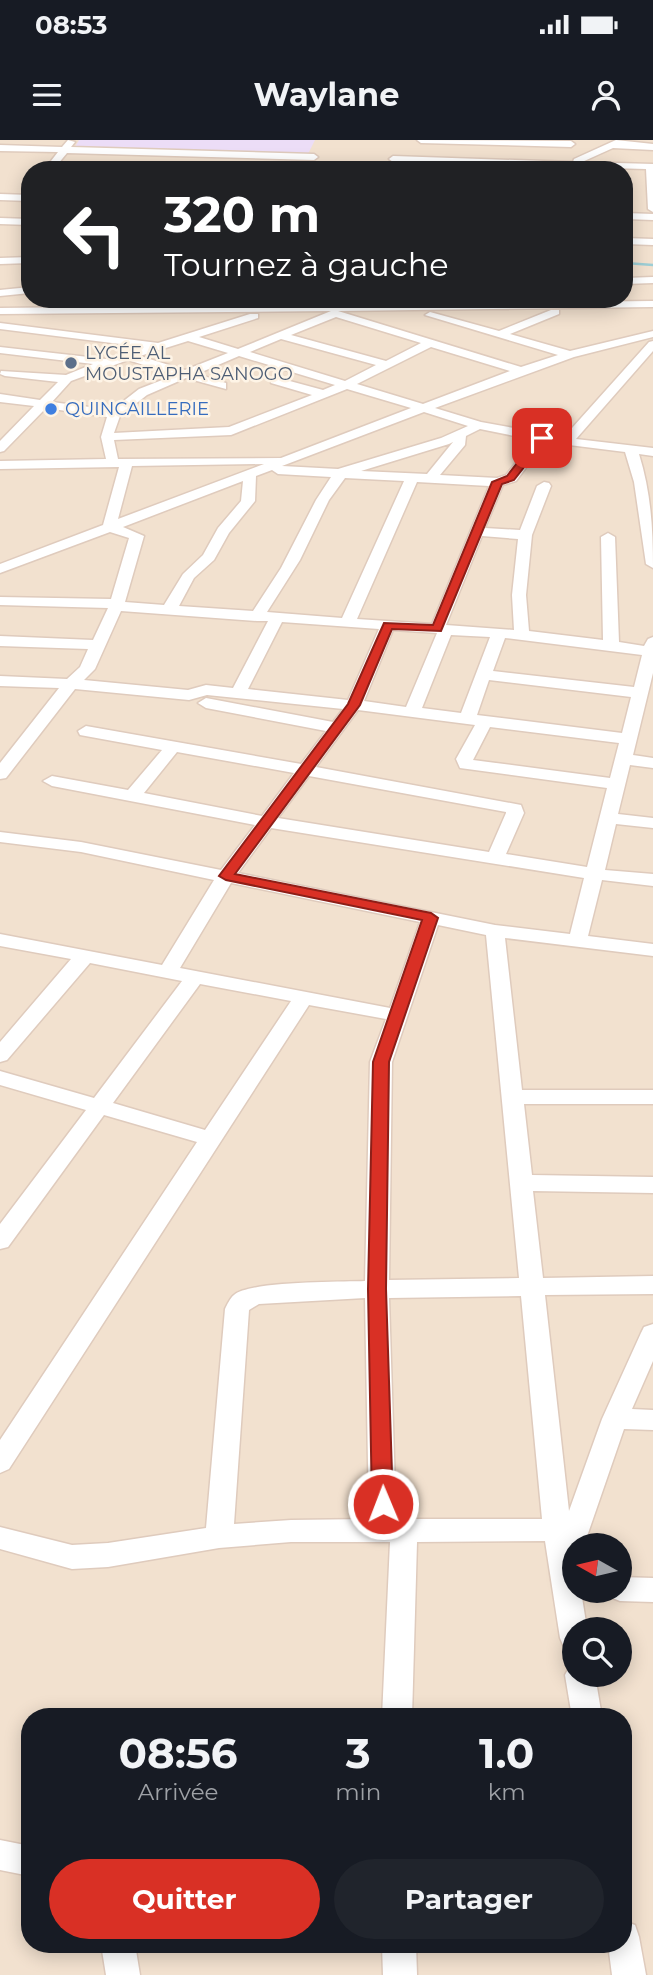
<!DOCTYPE html>
<html lang="fr">
<meta charset="utf-8">
<style>
body{margin:0;font-family:Montserrat,sans-serif;background:#20242c;color:#f1f3f6;height:100vh;display:flex;flex-direction:column;font-size:26px;white-space:nowrap}
*{box-sizing:border-box;margin:0}
p{font-size:23px;color:#9ea1a6}
.icon{flex:none;width:38px;height:38px;fill:none;stroke:currentColor;stroke-width:2;stroke-linecap:round;stroke-linejoin:round}
.map{position:relative;flex:1;overflow:hidden}
.panel{position:absolute;left:21px;top:1568px;width:611px;height:245px;display:flex;flex-direction:column;background:#171b24;border-radius:28px;box-shadow:0 4px 18px #0003}
.panel>*{flex:none}
.hud{position:absolute;left:21px;top:21px;width:612px;height:147px;border-radius:28px;box-shadow:0 4px 18px #0003;background:#202124;color:#fff;overflow:hidden}
.needle{width:46px;rotate:278deg}
.controls{position:absolute;left:562px;top:1393px;display:grid;gap:14px}
.controls a{display:grid;place-items:center;width:70px;height:70px;border-radius:50%;background:#171b24;box-shadow:0 4px 18px #0003;font-size:35px}
.pin{position:absolute;display:grid;place-items:center;width:60px;height:60px;color:#fff;margin:-30px;border-radius:14px;box-shadow:0 4px 10px #0006}
.me{position:absolute;width:77px;margin:-38px;rotate:359deg;stroke-linejoin:round;filter:drop-shadow(0 0 5px #0008)}
.turn{display:flex;align-items:center;gap:24px;height:147px;padding:0 28px;font-size:32px}
.turn .icon{width:91px;height:91px;stroke-width:2.5}
.turn b{display:block;font-size:49px;line-height:60px}
.eta{display:flex;justify-content:space-evenly;align-items:center;height:119px;text-align:center}
.eta b{font-size:42px;font-weight:700;line-height:49px}
.action{display:flex;gap:14px;margin-top:auto;padding:14px 28px}
.action a{flex:1;height:80px;border-radius:42px;background:#d93025;color:#fff;font-size:28px;font-weight:700;line-height:80px;text-align:center}
.action a+a{background:#20242c;color:#f1f3f6}
.status{display:flex;justify-content:space-between;align-items:center;height:49px;padding:0 35px;background:#171b24;direction:ltr}
.status svg{height:19px;fill:currentColor}
header{display:flex;justify-content:space-between;align-items:center;height:91px;padding:0 28px;background:#171b24;font-size:32px;font-weight:700}
.map>svg:first-child{display:block}
.residential{fill:#f2e1cf;fill-rule:evenodd}
.education{fill:#ecddf7}
.lines{fill:none;stroke-linecap:round;stroke-linejoin:round}
.stream{stroke:#9dced5;stroke-width:2.5}
.minor-casing{stroke:#dfcbbd;stroke-width:3}
.minor{fill:#fff;fill-rule:evenodd}
.route{fill:#d93025;stroke:#8d1f18;stroke-width:2}
.service-dot{fill:#5c6f8a;stroke:#fef4e6;stroke-width:2.5}
.shop-dot{fill:#3f7fe0;stroke:#fef4e6;stroke-width:2.5}
.labels{text-anchor:middle;dominant-baseline:central;stroke-width:5;stroke-linejoin:round;paint-order:stroke}
.far-service-label{font-size:18px;fill:#4e5e75;stroke:#fef4e6;text-anchor:start}
.far-shop-label{font-size:18px;fill:#366cbe;stroke:#fef4e6;text-anchor:start}
</style>
<div class="status"><b>08:53</b><svg viewBox="0 0 49 12"><path d="M0 12V9h3v3zM5 12V6h3v6zM10 12V3h3v9zM15 12V0h3v12zM26 1h20v11H26zM47 4h2v5h-2z"/></svg></div>
<header><svg class="icon" aria-label="menu" viewBox="0 0 24 24"><path d="M4 6h16M4 12h16M4 18h16"/></svg>Waylane<svg class="icon" aria-label="person" viewBox="0 0 24 24"><circle cx="12" cy="8" r="4"/><path d="M4 21q1-7 8-7t8 7"/></svg></header>
<div class="map">
<svg width="653" height="1835" viewBox="0 0 653 1835">
<rect width="100%" height="100%" fill="#fbefe0"/>
<path class="residential" d="M0 0H653V1835H0ZM30 30H625V159H30ZM574 1405H620V1451H574ZM574 1489H620V1535H574ZM30 1577H623V1804H30Z"/>
<path class="education" d="M79 0H315L308 14 75 7Z"/>
<g class="lines">
<path class="stream" d="M625 123 653 125"/>
<defs>
<path id="minor" d="M68 0 75 2 71 7 314 14 318 17 314 20 67 13 53 30H44L58 12 0 11V5L62 7Z
M417 0 571 1 575 4 571 7 421 3Z
M616 0 653 4V10L613 8 582 22 653 24V72L648 69 646 29 393 22 389 19 393 16 573 22 574 19Z
M0 54 30 55V61L0 60Z
M625 73 653 74V80L625 79Z
M0 78 30 79V85L0 84Z
M625 98 653 99V105L625 104Z
M30 117V123L0 124V118Z
M653 137V143L625 144V138Z
M30 147V153L0 156V150Z
M653 161V167L338 171 521 227 558 215 425 175 430 172 499 191 551 170H559V174L510 194 570 211 653 191V197L574 217 435 268 481 282 564 297 649 202 653 201V211L576 299 653 308V316L639 314C651 353 653 388 653 428L646 424 634 342 625 312 545 302 516 341 503 345 485 388 520 390 537 346 544 342 549 343 551 346 532 395 526 455 529 491 603 500 601 397 608 393 615 397 619 502 644 506 648 499 653 497V533L633 615 653 618V628L630 625 618 674 653 678V688L616 684 605 730 653 734V746L602 740 588 796 653 804V816L505 798 522 950H653V964H524L532 1035 653 1037V1053L533 1051 543 1138 653 1136V1154L545 1155 569 1371 602 1279 641 1193 644 1187 653 1184V1221L632 1269 653 1270V1290L624 1289 584 1405H574V1451H581L587 1489H574V1511L564 1507 560 1498 545 1401 417 1402 412 1577H382L390 1402H291L219 1408 108 1427 72 1429 0 1409V1387L72 1405 108 1403 206 1388 225 1169C227 1165 230 1158 234 1155 249 1141 340 1142 365 1141L370 922 386 879 309 865 9 1329 0 1333V1300L197 1002 104 975 8 1107 0 1109V1084L86 970 0 945V931L94 958 182 841 90 823 7 920 0 922V902L71 819 0 806V794L162 825 214 740 81 712 0 702V692L81 702 221 730 255 685 52 646 43 641 52 636 128 650 162 610 80 595 78 591 86 586 301 624 326 591 206 568 198 563 206 558 333 582 343 569 207 555 189 560 75 549 6 638 0 639V623L59 548 0 546V536L67 539 80 527 88 509 0 506V496L93 500 108 468 0 465V457L111 459 129 398 110 392 0 433V424L103 385 119 327 0 329V321L106 319 101 297 107 277 46 268 4 311 0 312V301L34 266 0 262V254L40 260 58 242 5 236 0 234 1 231 66 235 93 224 0 213V207L106 219 144 207 0 189V183L158 203 250 174H258V178L199 197 238 209 331 171 0 174V168ZM336 177 421 203 386 221 291 195ZM281 199 376 225 345 241 250 212ZM188 201 228 213 185 230 140 216ZM431 207 510 231 423 264 357 244ZM239 216 335 245 323 250 275 237 271 239V243L312 255 229 287 114 293 120 276 147 255 186 238 226 249V243L197 234ZM128 220 175 235 139 249 112 270 52 262 71 241ZM347 249 411 268 281 318 118 319 114 300 231 295ZM424 272 468 286 441 298 338 329 282 326ZM480 289 534 300 506 335 497 338 440 335 465 305 466 296ZM453 302 427 334 361 331 449 304ZM264 324 118 379 132 326ZM272 330 278 334 331 337 316 360 281 428 253 471 179 466 194 438 214 420 229 393 255 361 256 336ZM345 338 404 341 342 478 267 472 300 420 329 360ZM243 341 241 361 218 388 203 415 183 434 164 465 125 462 144 396 123 387ZM417 342 489 346 432 484 357 479ZM482 396 518 399 512 455 514 490 446 485ZM121 471 257 481H268L233 548 206 545 188 550 84 540 95 529ZM282 482 379 489 348 560 248 549ZM393 490 437 493 406 567 364 561ZM451 495 490 497 461 573 422 568ZM505 498 522 500 642 515 634 547 493 531ZM489 540 631 557 622 593 477 575ZM358 570 475 585 456 619 460 628 607 648 587 727 506 714 524 673 521 665 316 627ZM490 587 619 603 610 638 473 620ZM177 612 294 633 262 676 144 653ZM309 636 506 672V673L489 712 278 678ZM271 688 584 738 570 794 495 785 238 733ZM231 743 420 782 390 868 180 828ZM438 785 486 795 519 1138 389 1140 392 922ZM200 844 291 861 205 990 113 963ZM521 1156 542 1379H396L389 1158ZM365 1158 369 1379 291 1380 234 1384 249 1170 259 1164Z
M620 1437 653 1438V1462L620 1461 610 1457 607 1451H620Z
M574 1524V1535H595L602 1577H572L565 1535 570 1526Z
M0 1700 30 1706V1736L0 1730Z
M623 1781 635 1785 639 1797 646 1835H612L608 1804H623Z
M101 1804H135L140 1835H106Z
M382 1804H416L417 1835H383Z"/>
</defs>
<use href="#minor" class="minor-casing"/>
<use href="#minor" class="minor"/>
</g>
<path class="route" d="M538 296 547 298 514 340 502 344 441 491 392 489 360 565 235 734 431 773 438 778 389 922 386 1149 393 1364 390 1369 383 1372 375 1369 372 1364 368 1149 373 922 422 780 226 740 219 736 348 564 384 483 433 485 492 342 507 336Z"/>
<circle class="service-dot" cx="71" cy="223" r="7"/>
<circle class="shop-dot" cx="51" cy="269" r="7"/>
<g class="labels">
<g class="far-service-label">
<text x="85" y="213">LYCÉE AL<tspan x="85" dy="21">MOUSTAPHA SANOGO</tspan></text>
</g>
<g class="far-shop-label">
<text x="65" y="269">QUINCAILLERIE</text>
</g>
</g>
</svg>
<div class="controls">
<a><svg class="needle" viewBox="-14 -14 28 28"><path d="M0-13l5 13h-10z" fill="#e53935"/><path d="M0 13l5-13h-10z" fill="#9ea1a6"/></svg></a>
<a><svg class="icon" aria-label="search" viewBox="0 0 24 24"><circle cx="10" cy="10" r="6"/><path d="M15 15l6 6"/></svg></a>
</div>
<div class="pin" style="left:542px;top:298px;background:#d93025"><svg class="icon" aria-label="arrive" viewBox="0 0 24 24"><path d="M6 21V4h12l-3 4 3 4H6"/></svg></div>
<svg class="me" style="left:383px;top:1364px" viewBox="-20 -20 40 40"><circle r="17" fill="#d93025" stroke="#fff" stroke-width="3"/><path d="M0-11L8 9 0 5-8 9z" fill="#fff"/></svg>
<div class="hud">
<div class="turn"><svg class="icon" aria-label="left" viewBox="0 0 24 24"><path d="M17 20v-9H6M10 6l-5 5 5 5"/></svg><div><b>320 m</b>Tournez à gauche</div></div>
</div>
<section class="panel">
<div class="eta">
<div><b>08:56</b><p>Arrivée</p></div>
<div><b>3</b><p>min</p></div>
<div><b>1.0</b><p>km</p></div>
</div>
<div class="action"><a>Quitter</a><a>Partager</a></div>
</section>
</div>
